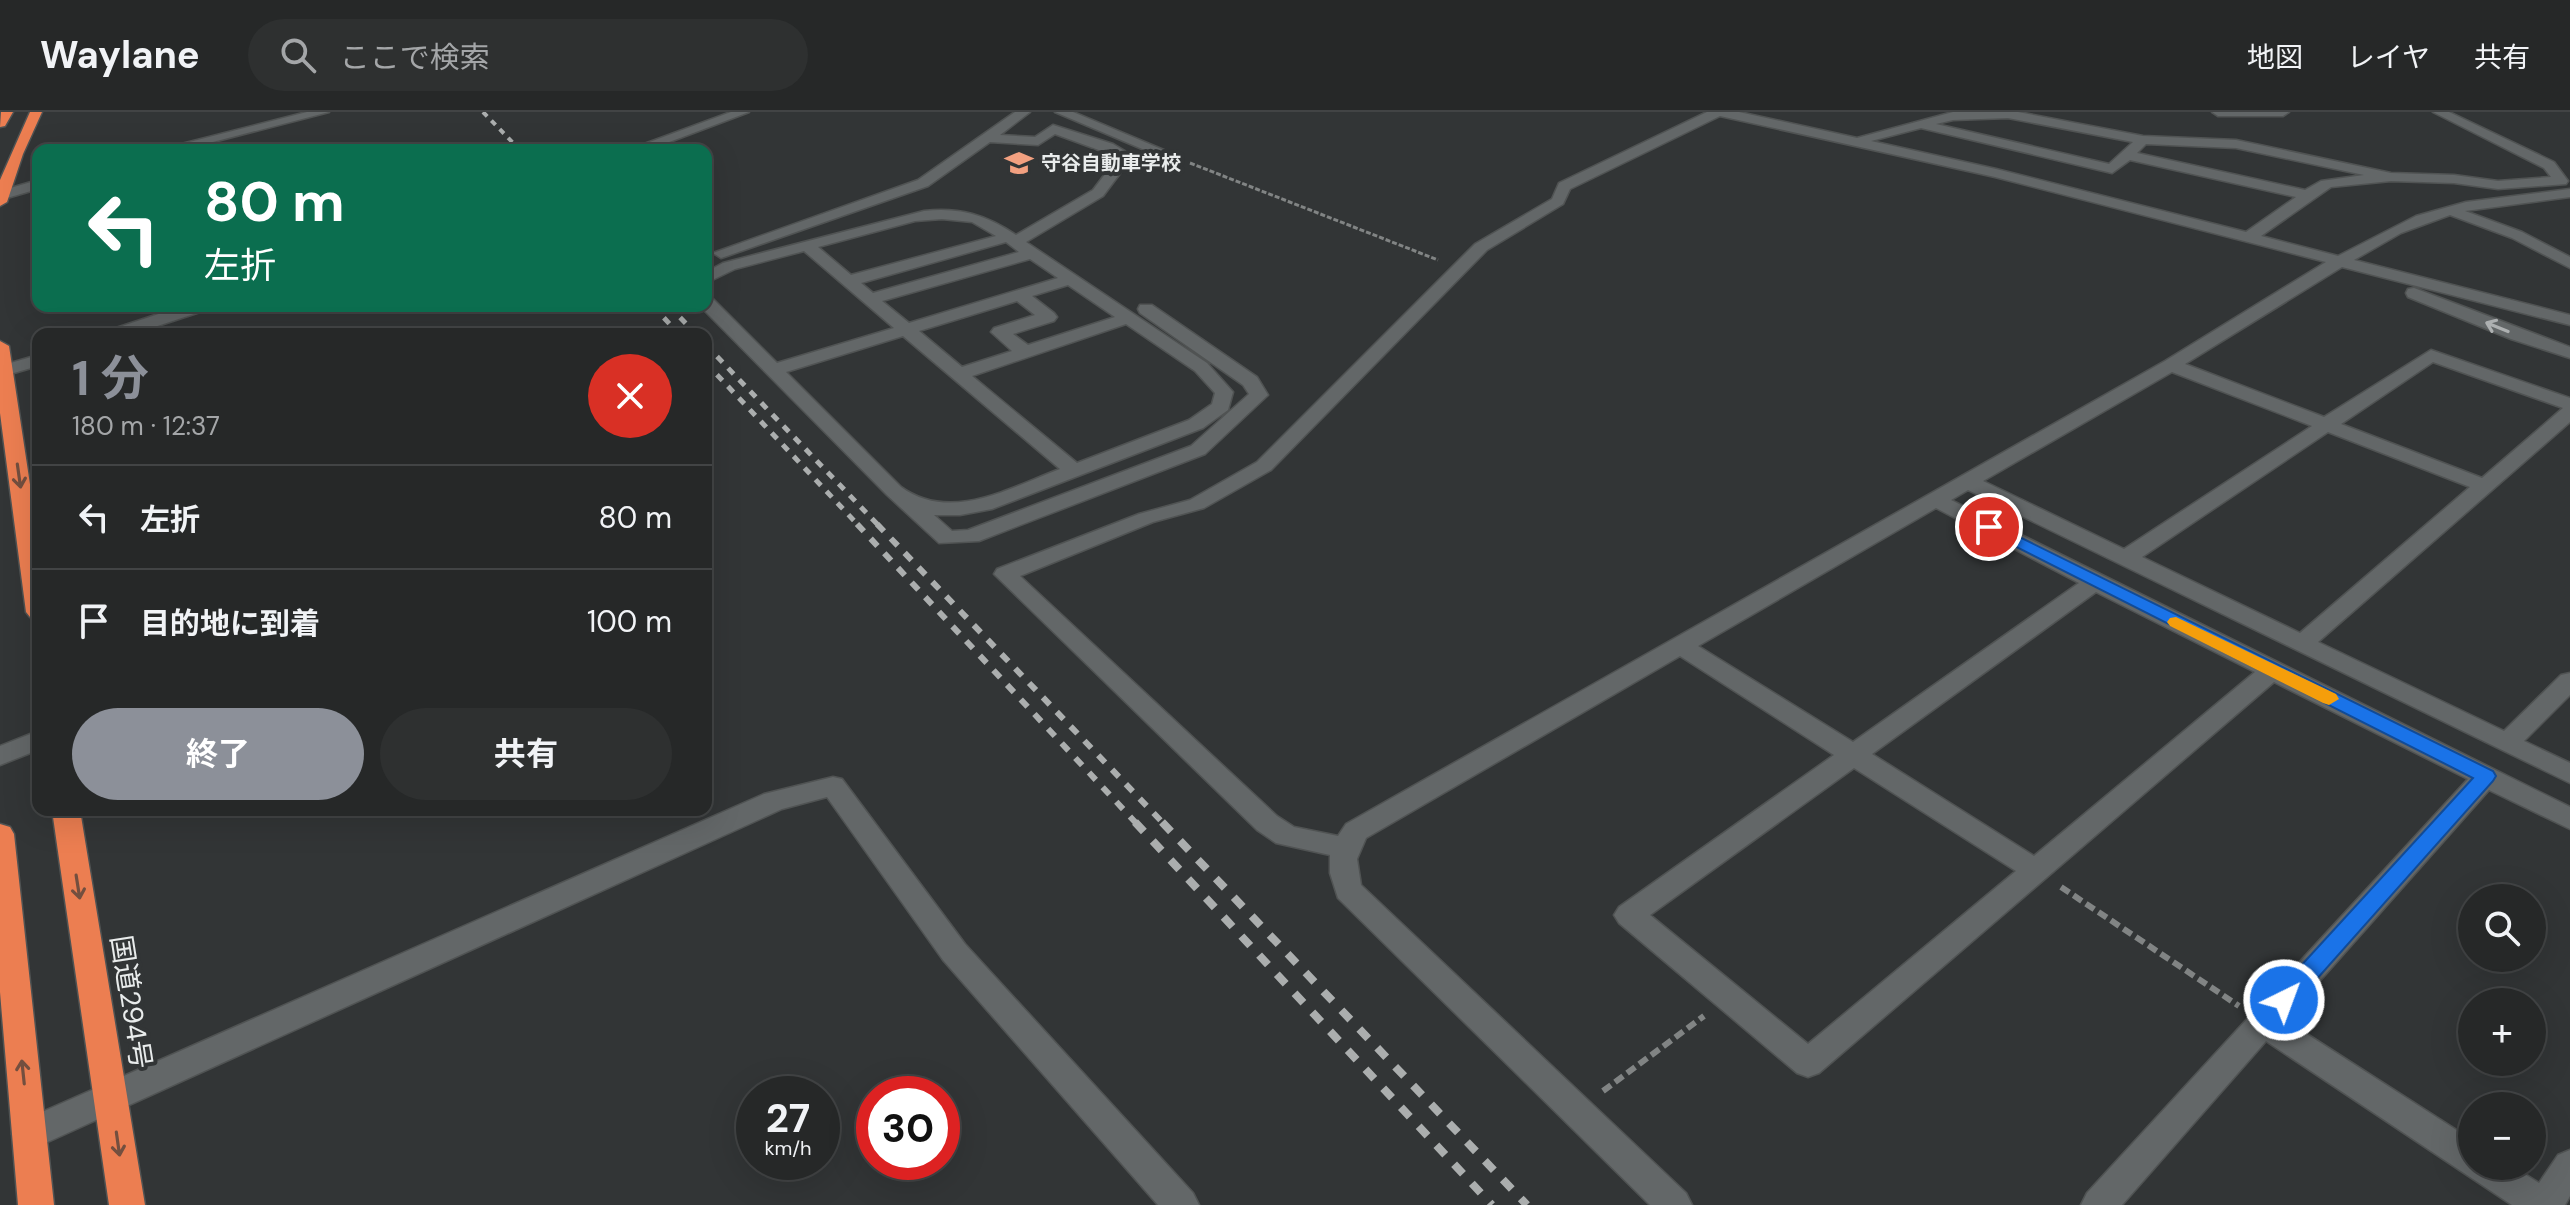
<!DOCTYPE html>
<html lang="ja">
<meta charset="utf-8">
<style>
body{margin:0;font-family:"DM Sans","Noto Sans JP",sans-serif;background:#2e3030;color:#f1f3f6;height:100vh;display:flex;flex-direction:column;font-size:30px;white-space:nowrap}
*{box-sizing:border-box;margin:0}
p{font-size:26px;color:#a4a6a8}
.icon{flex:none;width:44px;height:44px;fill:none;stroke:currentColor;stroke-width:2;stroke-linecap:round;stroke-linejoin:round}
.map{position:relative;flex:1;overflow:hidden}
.sheet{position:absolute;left:32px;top:216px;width:680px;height:488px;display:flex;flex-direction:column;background:#262828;border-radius:16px;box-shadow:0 8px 32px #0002,0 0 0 2px #424445}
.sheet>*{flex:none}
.top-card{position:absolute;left:32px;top:32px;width:680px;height:168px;border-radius:16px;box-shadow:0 8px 32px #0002,0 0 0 2px #424445;background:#0b6e4f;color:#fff;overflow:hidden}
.buttons{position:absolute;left:2458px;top:772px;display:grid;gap:16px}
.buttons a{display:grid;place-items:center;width:88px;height:88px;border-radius:50%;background:#262828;box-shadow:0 8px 32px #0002,0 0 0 2px #424445;font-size:40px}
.speed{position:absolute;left:736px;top:964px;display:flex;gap:16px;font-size:40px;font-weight:700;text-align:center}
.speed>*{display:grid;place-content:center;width:104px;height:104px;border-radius:50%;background:#262828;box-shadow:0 8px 32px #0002,0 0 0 2px #424445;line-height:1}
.speed small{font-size:20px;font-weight:400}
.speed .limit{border:12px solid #d22;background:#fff;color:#111}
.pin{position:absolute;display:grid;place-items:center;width:68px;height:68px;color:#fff;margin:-34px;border:4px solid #fff;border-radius:50%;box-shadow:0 2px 8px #0007}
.me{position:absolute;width:88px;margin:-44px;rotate:42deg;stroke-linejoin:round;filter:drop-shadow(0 0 6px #0008)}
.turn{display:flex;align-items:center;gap:28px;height:168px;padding:0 40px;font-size:36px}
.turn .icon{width:104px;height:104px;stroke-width:2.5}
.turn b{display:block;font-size:56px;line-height:68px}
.round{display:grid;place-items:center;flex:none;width:84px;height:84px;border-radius:42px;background:#2e3030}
.overview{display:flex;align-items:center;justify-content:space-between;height:136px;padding:0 40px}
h1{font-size:48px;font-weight:700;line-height:60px;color:#8c9099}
.cta{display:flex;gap:16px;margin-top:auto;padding:16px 40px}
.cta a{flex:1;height:92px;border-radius:48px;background:#8c9099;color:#fff;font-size:32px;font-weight:700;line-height:92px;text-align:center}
.cta a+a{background:#2e3030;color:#f1f3f6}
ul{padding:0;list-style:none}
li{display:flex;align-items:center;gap:24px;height:104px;padding:0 40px;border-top:2px solid #424445}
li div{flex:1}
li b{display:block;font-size:30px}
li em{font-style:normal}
header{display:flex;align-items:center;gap:48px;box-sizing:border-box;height:112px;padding:0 40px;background:#262828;border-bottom:2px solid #424445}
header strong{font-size:38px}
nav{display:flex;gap:44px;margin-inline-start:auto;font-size:28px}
.search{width:560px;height:72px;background:#2e3030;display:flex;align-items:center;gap:20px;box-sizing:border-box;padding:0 28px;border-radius:44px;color:#a4a6a8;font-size:30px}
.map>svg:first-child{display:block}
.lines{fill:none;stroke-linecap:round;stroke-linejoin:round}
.minor-casing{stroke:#505353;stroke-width:3}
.highway-casing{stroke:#505353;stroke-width:3}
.path-far1{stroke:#818484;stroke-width:3;stroke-dasharray:5 2;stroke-linecap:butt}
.path{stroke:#818484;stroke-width:6;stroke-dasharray:10 5;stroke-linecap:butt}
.minor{fill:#636768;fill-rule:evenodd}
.highway{fill:#ec7e51;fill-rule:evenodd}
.rail-far3{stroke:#abaeae;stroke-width:4;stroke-dasharray:6 6;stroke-linecap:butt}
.rail-far2{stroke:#abaeae;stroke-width:5;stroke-dasharray:8 8;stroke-linecap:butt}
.rail-far1{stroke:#abaeae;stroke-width:6;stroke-dasharray:10 10;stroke-linecap:butt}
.rail{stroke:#abaeae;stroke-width:8;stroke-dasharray:13 13;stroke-linecap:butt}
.oneway{stroke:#adb0b1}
.oneway2{stroke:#734f3f}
.route{fill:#1a73e8;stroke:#114b97;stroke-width:2}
.slow{fill:#f59e0b}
.labels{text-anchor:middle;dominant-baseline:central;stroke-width:8;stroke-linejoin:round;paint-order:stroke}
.far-poi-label{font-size:20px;font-weight:bold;fill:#e9ecec;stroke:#323536;text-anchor:start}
.near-street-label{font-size:28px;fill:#e9ecec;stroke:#323536}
</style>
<header>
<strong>Waylane</strong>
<div class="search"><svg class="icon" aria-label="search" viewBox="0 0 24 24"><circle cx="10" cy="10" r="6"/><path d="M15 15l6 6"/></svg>ここで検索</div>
<nav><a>地図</a><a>レイヤ</a><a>共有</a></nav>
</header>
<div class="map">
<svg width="2570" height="1093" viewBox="0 0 2570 1093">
<rect width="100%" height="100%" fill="#323536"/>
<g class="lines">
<defs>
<path id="minor" d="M307 0H329L182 38H158Z
M731 0H749L648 38H628Z
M1015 0H1030L1000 23 1035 25 1053 13 1113 32 1133 44 1103 84 1026 130 1207 251 1233 280 1228 298 1203 316 992 397 960 403H934L952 419 968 418 1191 334 1249 282 1243 273 1140 201 1138 197 1140 193H1152L1257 265 1268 283 1205 342 979 429 939 431 887 383 700 194H706V185L712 186 777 251 894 216 804 139 735 157 706 171V160L723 151 924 99C960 95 986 103 1016 123L1093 78 1118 45 1055 22 1038 33 990 30 928 74 727 144 721 146 713 141 918 68ZM942 107 972 110 996 124 851 163 818 135 915 109ZM1006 130 1019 140 873 181 861 171ZM1030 147 1058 166 909 211 882 189ZM1068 173 1115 205 1028 233 1013 222 1054 209 1057 205 1054 201 1032 184ZM1017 189 1035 203 994 216 991 220 1012 239 962 255 919 219ZM1126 212 1195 259 1215 281 1212 292 1189 308 1077 351 972 264ZM903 224 1060 357C1009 376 951 411 901 375L786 260Z
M1055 0H1073L1178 44 1166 47Z
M1707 0H1739L1857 26 1953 0H2018L2143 24 2236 28 2391 61 2454 63 2498 69 2551 65 2544 56 2433 0H2449L2554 50 2568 69 2566 72 2498 77 2454 71 2391 69 2331 75 2261 124 2338 144 2416 104 2466 90 2570 77V85L2465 99 2522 120 2570 145V156L2512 126 2450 103 2401 121 2354 148 2570 203V213L2342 155 2185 252 2324 305 2431 238 2570 286V310L2318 530 2504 619 2561 563 2570 561V583L2524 629 2570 651V671L1968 378 1951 388 2570 695V717L2489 678 2285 908 2472 1028V1054H2512L2539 1071 2558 1043 2570 1038V1084L2565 1093H2512L2266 929 2122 1093H2081L2087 1081 2468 667 2274 570 1819 961 1808 965 1797 961 1619 811 1614 803 1619 795 1834 643 1680 544 1366 726 1357 747 1361 773 1686 1081 1692 1093H1650L1338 786 1330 761V743L1276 731 1257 718 994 462 997 457 1139 402 1190 388 1257 350 1475 132 1552 87 1559 71ZM1720 4 1995 65 2326 150 2165 249 1346 712 1338 724 1294 715 1277 704 1020 464 1153 410 1204 396 1271 358 1487 138 1563 92 1570 77ZM2008 6 2133 30 2109 52 1936 12 1953 8ZM1921 16 2112 61 2130 48 2296 85 2246 120 1996 57 1871 29ZM2146 32 2236 36 2364 63 2321 69 2305 78 2137 41ZM2433 250 2563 296 2482 366 2341 312ZM2172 260 2312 314 2124 437 1983 369ZM2328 320 2470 375 2300 521 2142 445ZM1936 396 2079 471 1853 630 1698 534ZM2096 480 2255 560 2034 744 1872 642ZM1854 656 2016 759 1808 932 1650 803Z
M2212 0H2289L2283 4H2218Z
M38 68V77L0 88V79Z
M2414 176 2570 235V246L2511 227 2408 185 2406 181 2408 177Z
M183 194H208L206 198 133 222H107L110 218Z
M38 243V254L0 265V254Z
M38 619V638L0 653V634Z
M833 665 842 667 965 832 1193 1081 1199 1093H1158L943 848 827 685 782 697 41 1033 29 1037 17 1033 12 1022 17 1011 764 682Z"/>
<path id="highway" d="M13 0 5 14 0 15 1 0Z
M30 0H42L23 42 7 90 0 94V68Z
M0 229 9 234 38 425V507L30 505 26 500 0 301Z
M52 698H80L145 1093H109Z
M0 712 10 715 14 722 54 1093H18L0 880Z"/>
</defs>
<use href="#minor" class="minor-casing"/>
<use href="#highway" class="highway-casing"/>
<path class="path-far1" d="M1190 51 1438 148"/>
<path class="path" d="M2061 775 2239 894
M1603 979 1704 904"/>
<use href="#minor" class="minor"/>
<use href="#highway" class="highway"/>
<path class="rail-far3" d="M483 0 520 38"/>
<path class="rail-far2" d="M653 194 679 222
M669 194 696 222
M706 233 879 414
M706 251 859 414"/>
<path class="rail-far1" d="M857 412 1137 712
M877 412 1164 712"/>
<path class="rail" d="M1135 710 1492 1093
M1162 710 1527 1093"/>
</g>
<defs><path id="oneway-shaft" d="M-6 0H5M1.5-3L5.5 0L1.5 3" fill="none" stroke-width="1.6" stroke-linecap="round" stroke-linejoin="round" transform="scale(2)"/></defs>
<use class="oneway" href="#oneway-shaft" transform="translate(2497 215) rotate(-158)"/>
<g class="oneway2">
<use href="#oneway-shaft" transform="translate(19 364) rotate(82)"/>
<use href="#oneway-shaft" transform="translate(78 775) rotate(81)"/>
<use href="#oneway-shaft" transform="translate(23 960) rotate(-96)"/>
<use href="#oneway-shaft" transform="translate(118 1032) rotate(82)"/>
</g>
<path class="route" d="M1989 410 2493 659 2496 664 2493 669 2292 895 2284 898 2276 895 2272 888 2276 881 2473 666 1983 418 1981 415Z"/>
<path class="slow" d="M2176 505 2336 582 2339 587 2329 593 2323 591 2170 514 2167 510 2170 506Z"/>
<defs>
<symbol id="school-bare" viewBox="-9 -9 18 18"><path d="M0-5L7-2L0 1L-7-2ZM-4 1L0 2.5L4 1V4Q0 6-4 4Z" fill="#f2a080" stroke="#323536" stroke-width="2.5" paint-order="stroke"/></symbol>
</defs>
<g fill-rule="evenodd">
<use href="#school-bare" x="999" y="31" width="40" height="40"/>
</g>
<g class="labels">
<g class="far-poi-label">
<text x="1041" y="51">守谷自動車学校</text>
</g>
<g class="near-street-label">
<text transform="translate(131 890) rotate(81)">国道294号</text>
</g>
</g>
</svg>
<div class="buttons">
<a><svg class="icon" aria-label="search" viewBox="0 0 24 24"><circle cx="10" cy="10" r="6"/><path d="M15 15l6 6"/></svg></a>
<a>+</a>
<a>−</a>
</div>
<div class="speed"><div>27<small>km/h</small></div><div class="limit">30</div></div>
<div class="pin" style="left:1989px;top:415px;background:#d93025"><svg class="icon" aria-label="arrive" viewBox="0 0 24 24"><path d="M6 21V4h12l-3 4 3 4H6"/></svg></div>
<svg class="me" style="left:2284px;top:888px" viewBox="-20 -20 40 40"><circle r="17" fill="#1a73e8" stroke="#fff" stroke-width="3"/><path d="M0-11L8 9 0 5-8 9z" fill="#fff"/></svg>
<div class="top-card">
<div class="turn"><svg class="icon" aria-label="left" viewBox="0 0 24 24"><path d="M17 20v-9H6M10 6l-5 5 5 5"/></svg><div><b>80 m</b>左折</div></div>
</div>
<section class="sheet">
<div class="overview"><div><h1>1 分</h1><p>180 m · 12:37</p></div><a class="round" style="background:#d93025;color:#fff"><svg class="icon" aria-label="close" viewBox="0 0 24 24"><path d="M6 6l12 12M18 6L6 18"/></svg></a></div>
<ul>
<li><svg class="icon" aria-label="left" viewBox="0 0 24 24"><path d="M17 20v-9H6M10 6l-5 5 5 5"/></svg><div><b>左折</b></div><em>80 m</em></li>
<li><svg class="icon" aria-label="arrive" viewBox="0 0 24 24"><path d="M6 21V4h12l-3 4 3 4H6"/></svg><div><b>目的地に到着</b></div><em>100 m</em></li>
</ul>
<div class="cta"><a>終了</a><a>共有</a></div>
</section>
</div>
